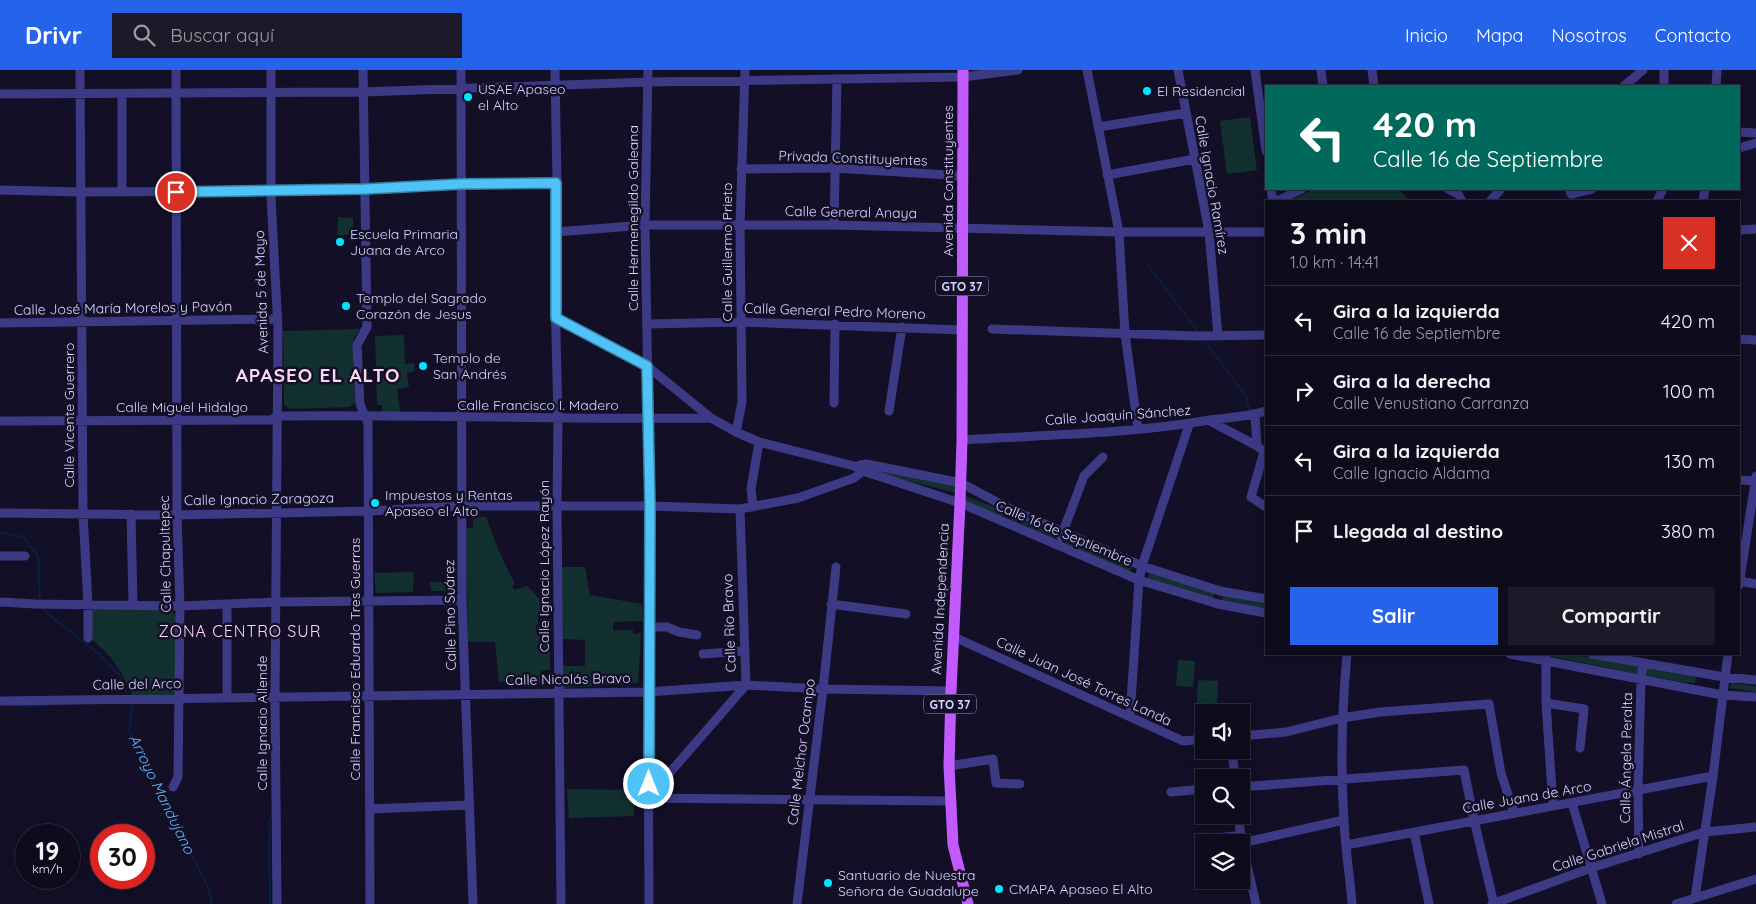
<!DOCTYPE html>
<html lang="es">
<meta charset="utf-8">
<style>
body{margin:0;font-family:Quicksand,sans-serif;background:#1c1929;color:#f1f3f6;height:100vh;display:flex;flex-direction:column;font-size:19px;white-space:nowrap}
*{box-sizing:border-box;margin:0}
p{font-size:16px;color:#9b9ba3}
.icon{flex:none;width:28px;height:28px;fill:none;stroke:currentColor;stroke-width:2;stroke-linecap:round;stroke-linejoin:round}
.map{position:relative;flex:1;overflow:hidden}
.panel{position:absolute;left:1265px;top:130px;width:475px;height:455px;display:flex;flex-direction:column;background:#0e0b1c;border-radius:0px;box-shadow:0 2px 12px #0003,0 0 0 1px #2e2b3b}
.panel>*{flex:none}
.top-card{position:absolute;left:1265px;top:15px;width:475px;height:105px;border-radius:0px;box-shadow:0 2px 12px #0003,0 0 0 1px #2e2b3b;background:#00695c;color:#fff;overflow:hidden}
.buttons{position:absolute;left:1195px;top:634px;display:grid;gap:10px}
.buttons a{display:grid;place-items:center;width:55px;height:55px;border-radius:0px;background:#0e0b1c;box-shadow:0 2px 12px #0003,0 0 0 1px #2e2b3b;font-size:25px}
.speed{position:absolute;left:15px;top:754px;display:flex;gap:10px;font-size:25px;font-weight:700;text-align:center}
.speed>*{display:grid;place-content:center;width:65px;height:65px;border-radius:50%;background:#0e0b1c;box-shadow:0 2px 12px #0003,0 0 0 1px #2e2b3b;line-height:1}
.speed small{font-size:12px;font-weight:400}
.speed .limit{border:8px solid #d22;background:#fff;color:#111}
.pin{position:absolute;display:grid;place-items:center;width:42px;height:42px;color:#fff;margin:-21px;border:2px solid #fff;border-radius:50%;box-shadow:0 1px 5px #0007}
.me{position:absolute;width:55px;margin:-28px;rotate:0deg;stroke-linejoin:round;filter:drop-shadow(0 0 4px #0008)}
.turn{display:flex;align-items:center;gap:18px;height:105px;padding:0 25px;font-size:22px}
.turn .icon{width:65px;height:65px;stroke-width:2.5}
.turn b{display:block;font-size:35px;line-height:42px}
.round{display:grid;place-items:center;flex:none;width:52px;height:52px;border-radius:0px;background:#1c1929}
.overview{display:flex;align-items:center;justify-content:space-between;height:85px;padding:0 25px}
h1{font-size:30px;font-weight:800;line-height:38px}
.primary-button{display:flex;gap:10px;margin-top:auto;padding:10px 25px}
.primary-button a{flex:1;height:58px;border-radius:0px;background:#2563eb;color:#fff;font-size:20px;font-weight:800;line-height:58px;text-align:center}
.primary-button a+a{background:#1c1929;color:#f1f3f6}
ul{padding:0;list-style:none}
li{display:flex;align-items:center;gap:15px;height:70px;padding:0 25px;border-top:1px solid #2e2b3b}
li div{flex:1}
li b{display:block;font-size:19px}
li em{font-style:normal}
header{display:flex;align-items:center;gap:30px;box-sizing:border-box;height:70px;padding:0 25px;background:#2563eb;color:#fff}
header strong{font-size:24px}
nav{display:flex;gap:28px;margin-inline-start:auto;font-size:18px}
.search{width:350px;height:45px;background:#1c1929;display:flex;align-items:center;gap:12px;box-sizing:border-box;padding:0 18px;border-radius:0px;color:#9b9ba3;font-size:19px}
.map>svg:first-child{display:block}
.green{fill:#12302f}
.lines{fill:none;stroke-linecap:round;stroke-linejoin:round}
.stream{stroke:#0a1f44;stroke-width:2}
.minor{stroke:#3d3a85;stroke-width:9}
.major{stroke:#c25bff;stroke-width:11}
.route-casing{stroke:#337fa1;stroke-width:12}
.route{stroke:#4fc3f7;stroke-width:9}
.poi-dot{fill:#00e5ff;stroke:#130f26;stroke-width:2}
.labels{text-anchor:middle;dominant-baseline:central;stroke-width:5;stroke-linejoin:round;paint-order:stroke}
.shield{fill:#130f26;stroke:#9e99be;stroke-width:1}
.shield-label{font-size:12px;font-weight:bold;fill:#d9d4ff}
.poi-label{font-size:14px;fill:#d9d4ff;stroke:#130f26;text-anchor:start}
.street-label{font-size:14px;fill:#d9d4ff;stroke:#130f26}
.water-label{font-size:15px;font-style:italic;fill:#62b6ff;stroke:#130f26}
.quarter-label{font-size:16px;letter-spacing:1px;fill:#ffd6f0;stroke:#130f26}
.district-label{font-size:19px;font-weight:bold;letter-spacing:1px;fill:#ffd6f0;stroke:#130f26}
</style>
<header>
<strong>Drivr</strong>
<div class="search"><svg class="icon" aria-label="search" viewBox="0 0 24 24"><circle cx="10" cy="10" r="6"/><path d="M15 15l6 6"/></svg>Buscar aquí</div>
<nav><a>Inicio</a><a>Mapa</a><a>Nosotros</a><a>Contacto</a></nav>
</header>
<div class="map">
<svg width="1756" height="834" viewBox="0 0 1756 834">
<rect width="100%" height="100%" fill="#130f26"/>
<path class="green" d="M1250 47 1257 100 1227 104 1220 51Z
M1315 119H1399L1410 131H1288Z
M338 147 353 148V165H337Z
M361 259 353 269 355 333 349 337 290 339 284 335 283 261Z
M404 265 405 294 414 293 415 301 407 303 409 317 397 319 401 345H382V335H377L375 266Z
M882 399 957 416 956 423 878 403 875 400Z
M966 426 1005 441 1002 447 965 431Z
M1012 444 1057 463 1054 469 1010 449Z
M473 447H486L498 479 515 514 512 516 514 520 527 516 540 529H549L550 541H538V554L536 555V562H550V600H541L540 608 550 610 551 613 499 612 495 572H468L466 458H473Z
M1067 469 1132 496 1130 502 1065 473Z
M561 497H585L590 525 642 534 643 551 613 552V560H633V564L641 563 638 613 562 618 563 596H585V570L563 569Z
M414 502 413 522 376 523 374 503Z
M1149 503 1215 522 1213 529 1147 510Z
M430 512H450L451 521H431Z
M1223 526 1266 534V539L1222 530Z
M170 538 176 547V625H132C123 603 111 584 91 569V543L94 539Z
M1550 584H1570L1636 596 1696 604 1695 613 1675 611 1549 586Z
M1178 590 1195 591 1193 617 1176 616Z
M1198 610 1218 611 1217 642 1196 644Z
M1731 613 1756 616V622L1730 618Z
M567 719 635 720 634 746 569 748Z"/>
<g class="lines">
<path class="stream" d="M1148 195 1199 263
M1203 269 1246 326 1250 342
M0 462 23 467 38 486 40 530
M42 537 48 544 100 585 120 606 128 627
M130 631 132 637 129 661 209 819 212 834
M13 635 31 636 66 634
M269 751 270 834"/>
<path class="minor" d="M80 0 83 444 88 534V568
M271 0V127L278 259 275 626 277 834
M363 0 367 257 357 275 360 334 368 353C369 513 370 673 370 834
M461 0 462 530 473 834
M555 0 557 113 555 223 558 349 557 436 561 834
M648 0 645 155 650 436 648 622 649 834
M1087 0 1119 162 1125 264 1138 359
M1178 0 1209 162 1218 266
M1255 0 1266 81
M1321 0 1323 16
M1372 0 1374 16
M1624 16 1643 0
M1664 16V0
M1716 16 1717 0
M0 24 363 22 648 12 963 7 1018 0
M1098 57 1186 43
M1739 62 1756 63
M1739 78 1756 73
M741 99 835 98 964 106
M1107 105 1195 89
M1271 119 1273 131
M1448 119 1458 124 1462 131
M1569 119 1571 124 1592 119
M0 120 81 122 265 121 365 119 461 114 557 113
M122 121V24
M1277 131 1302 119
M1490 131 1501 119
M1657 131 1663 119
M1703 131 1705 119
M834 155 837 9
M1739 160 1756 159
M556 162 645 155H834L1119 162H1266
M556 248 647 296 711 348 736 362 759 372 854 396 863 401 960 433 1139 510 1218 534 1266 543
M0 253 277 249
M647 254 741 252 962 260
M992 259 1197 266 1266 265
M1739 269 1756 270
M834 333 835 254
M889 341 902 257
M1255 345 1257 376
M0 351 271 350 277 346C422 344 566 350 711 348
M1210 351 1257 376 1266 383
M736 362 742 332 740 155 745 0
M962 370C1045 365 1128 364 1210 350 1229 347 1248 347 1266 341
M1264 382 1251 427 1266 437
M860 395 866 394 882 397 961 413 1010 439 1142 496 1220 521 1266 529
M1739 410 1756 411
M753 437 751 419 759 372
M0 443 177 445 369 441 462 436H650L740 439 798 428 854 408 863 401 866 394
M131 444 133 534
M1061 467 1084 406 1103 387
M0 486H25
M1739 511 1756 514
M1739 515 1756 406
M0 532 35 534 180 536 276 532 462 530
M227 534V627
M831 534 906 544
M649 557H667L679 562 697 565
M954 567 1183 671 1204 669
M703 584 743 581
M1347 584C1342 639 1340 694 1344 750 1345 778 1350 806 1352 834
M1510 584 1722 625 1756 627
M1546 584V633L1553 736
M1592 584 1724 607 1756 610
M0 631 648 622 746 615 823 619 951 621
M1546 633 1584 639 1580 678
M1130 647 1139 510 1142 496 1189 355
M1241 666 1286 662 1342 648 1380 642 1489 634 1501 703 1514 743
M1232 680 1235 708
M949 696 993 689 996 713 1020 714
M649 714 666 707 746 615 740 439
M173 717 178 707 180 536 177 445 176 0
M1241 717 1464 700 1474 750 1494 834
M1171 722 1204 719
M648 728 950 731
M1572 733 1602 834
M370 739 469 735
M1238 745 1242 773 1256 834
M1414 762 1429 834
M1201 770 1241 765
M1242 773 1344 750
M1346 775 1713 706
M1639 784 1638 720 1641 609 1643 594
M1695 828 1713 706 1728 584
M797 834 823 619 836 497
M1492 834 1591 798 1705 762 1756 757
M1676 834 1756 809"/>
<path class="major" d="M963 0 962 370 960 433 951 621 949 696 953 775 968 834"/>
</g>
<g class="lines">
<defs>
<path id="route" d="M176 122 365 119 461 114 556 113V248L647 296 650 436 649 714"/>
</defs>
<use href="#route" class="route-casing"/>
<use href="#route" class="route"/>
</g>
<g class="poi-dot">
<circle cx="1147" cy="21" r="5"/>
<circle cx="468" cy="27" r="5"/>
<circle cx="340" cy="172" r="5"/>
<circle cx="346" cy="236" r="5"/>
<circle cx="423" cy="296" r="5"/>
<circle cx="375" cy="433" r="5"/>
<circle cx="828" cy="813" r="5"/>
<circle cx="999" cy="819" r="5"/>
</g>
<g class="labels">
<g class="shield">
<rect x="936" y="206.5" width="52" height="19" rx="4"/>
<rect x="924" y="624.5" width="52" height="19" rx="4"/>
</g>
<g class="shield-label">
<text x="962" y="216">GTO 37</text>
<text x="950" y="634">GTO 37</text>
</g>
<g class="poi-label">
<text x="478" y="19">USAE Apaseo<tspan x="478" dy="16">el Alto</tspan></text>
<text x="1157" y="21">El Residencial</text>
<text x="350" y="164">Escuela Primaria<tspan x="350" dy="16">Juana de Arco</tspan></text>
<text x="356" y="228">Templo del Sagrado<tspan x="356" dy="16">Corazón de Jesus</tspan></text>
<text x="433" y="288">Templo de<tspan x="433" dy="16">San Andrés</tspan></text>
<text x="385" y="425">Impuestos y Rentas<tspan x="385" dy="16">Apaseo el Alto</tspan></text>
<text x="838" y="805">Santuario de Nuestra<tspan x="838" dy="16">Señora de Guadalupe</tspan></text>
<text x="1009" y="819">CMAPA Apaseo El Alto</text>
</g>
<g class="street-label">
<text transform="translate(853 88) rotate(2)">Privada Constituyentes</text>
<text transform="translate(948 111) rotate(-90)">Avenida Constituyentes</text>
<text transform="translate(1212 115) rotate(80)">Calle Ignacio Ramírez</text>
<text transform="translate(851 142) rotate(1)">Calle General Anaya</text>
<text transform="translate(633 148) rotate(-90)">Calle Hermenegildo Galeana</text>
<text transform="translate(727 182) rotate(-90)">Calle Guillermo Prieto</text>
<text transform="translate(261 222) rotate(-92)">Avenida 5 de Mayo</text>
<text transform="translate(123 238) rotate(-1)">Calle José María Morelos y Pavón</text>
<text transform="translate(835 241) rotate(2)">Calle General Pedro Moreno</text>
<text x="538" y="335">Calle Francisco I. Madero</text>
<text x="182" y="337">Calle Miguel Hidalgo</text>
<text transform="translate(69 345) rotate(-90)">Calle Vicente Guerrero</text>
<text transform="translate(1118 345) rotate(-4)">Calle Joaquín Sánchez</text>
<text transform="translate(259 429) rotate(-1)">Calle Ignacio Zaragoza</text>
<text transform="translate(1064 463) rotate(23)">Calle 16 de Septiembre</text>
<text transform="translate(165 484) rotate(-91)">Calle Chapultepec</text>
<text transform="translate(544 496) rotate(-90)">Calle Ignacio López Rayón</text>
<text transform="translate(940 529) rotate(-87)">Avenida Independencia</text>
<text transform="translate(450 545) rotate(-91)">Calle Pino Suárez</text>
<text transform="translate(729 553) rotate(-92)">Calle Río Bravo</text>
<text transform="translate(355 589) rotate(-90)">Calle Francisco Eduardo Tres Guerras</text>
<text transform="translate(568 609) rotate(-1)">Calle Nicolás Bravo</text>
<text transform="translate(1084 611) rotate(25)">Calle Juan José Torres Landa</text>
<text transform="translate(137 614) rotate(-1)">Calle del Arco</text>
<text transform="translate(262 653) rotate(-90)">Calle Ignacio Allende</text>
<text transform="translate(801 682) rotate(-83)">Calle Melchor Ocampo</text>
<text transform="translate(1626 688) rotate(-89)">Calle Ángela Peralta</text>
<text transform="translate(1527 727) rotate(-10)">Calle Juana de Arco</text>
<text transform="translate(1618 776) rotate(-18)">Calle Gabriela Mistral</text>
</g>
<g class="water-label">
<text transform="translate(162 724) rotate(64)">Arroyo Mandujano</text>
</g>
<g class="quarter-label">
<text x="240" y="561">ZONA CENTRO SUR</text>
</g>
<g class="district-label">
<text x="318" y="305">APASEO EL ALTO</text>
</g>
</g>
</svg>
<div class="buttons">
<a><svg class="icon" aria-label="sound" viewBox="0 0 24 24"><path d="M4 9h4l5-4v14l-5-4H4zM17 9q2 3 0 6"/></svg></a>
<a><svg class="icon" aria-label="search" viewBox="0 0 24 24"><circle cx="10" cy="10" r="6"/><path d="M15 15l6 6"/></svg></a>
<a><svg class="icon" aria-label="layers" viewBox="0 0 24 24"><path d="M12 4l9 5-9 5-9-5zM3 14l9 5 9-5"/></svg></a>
</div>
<div class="speed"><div>19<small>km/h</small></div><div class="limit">30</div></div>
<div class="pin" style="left:176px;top:122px;background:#d93025"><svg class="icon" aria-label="arrive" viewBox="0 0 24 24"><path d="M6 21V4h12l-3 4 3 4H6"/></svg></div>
<svg class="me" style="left:649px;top:714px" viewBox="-20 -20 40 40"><circle r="17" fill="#4fc3f7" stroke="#fff" stroke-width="3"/><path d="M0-11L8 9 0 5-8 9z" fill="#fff"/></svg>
<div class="top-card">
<div class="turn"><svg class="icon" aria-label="left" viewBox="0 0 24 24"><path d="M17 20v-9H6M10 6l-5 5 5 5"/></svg><div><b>420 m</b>Calle 16 de Septiembre</div></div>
</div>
<section class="panel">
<div class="overview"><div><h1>3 min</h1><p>1.0 km · 14:41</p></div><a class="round" style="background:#d93025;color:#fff"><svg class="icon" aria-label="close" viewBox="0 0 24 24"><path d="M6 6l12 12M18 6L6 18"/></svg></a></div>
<ul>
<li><svg class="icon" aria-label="left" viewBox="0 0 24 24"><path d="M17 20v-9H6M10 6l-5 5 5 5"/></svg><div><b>Gira a la izquierda</b><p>Calle 16 de Septiembre</p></div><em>420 m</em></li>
<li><svg class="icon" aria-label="right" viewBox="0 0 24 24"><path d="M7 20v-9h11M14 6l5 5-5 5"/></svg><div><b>Gira a la derecha</b><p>Calle Venustiano Carranza</p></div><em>100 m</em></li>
<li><svg class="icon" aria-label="left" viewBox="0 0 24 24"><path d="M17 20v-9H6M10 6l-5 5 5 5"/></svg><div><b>Gira a la izquierda</b><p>Calle Ignacio Aldama</p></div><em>130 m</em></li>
<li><svg class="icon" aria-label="arrive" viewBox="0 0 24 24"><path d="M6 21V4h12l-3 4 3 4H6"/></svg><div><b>Llegada al destino</b></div><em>380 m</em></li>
</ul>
<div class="primary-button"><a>Salir</a><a>Compartir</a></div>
</section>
</div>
